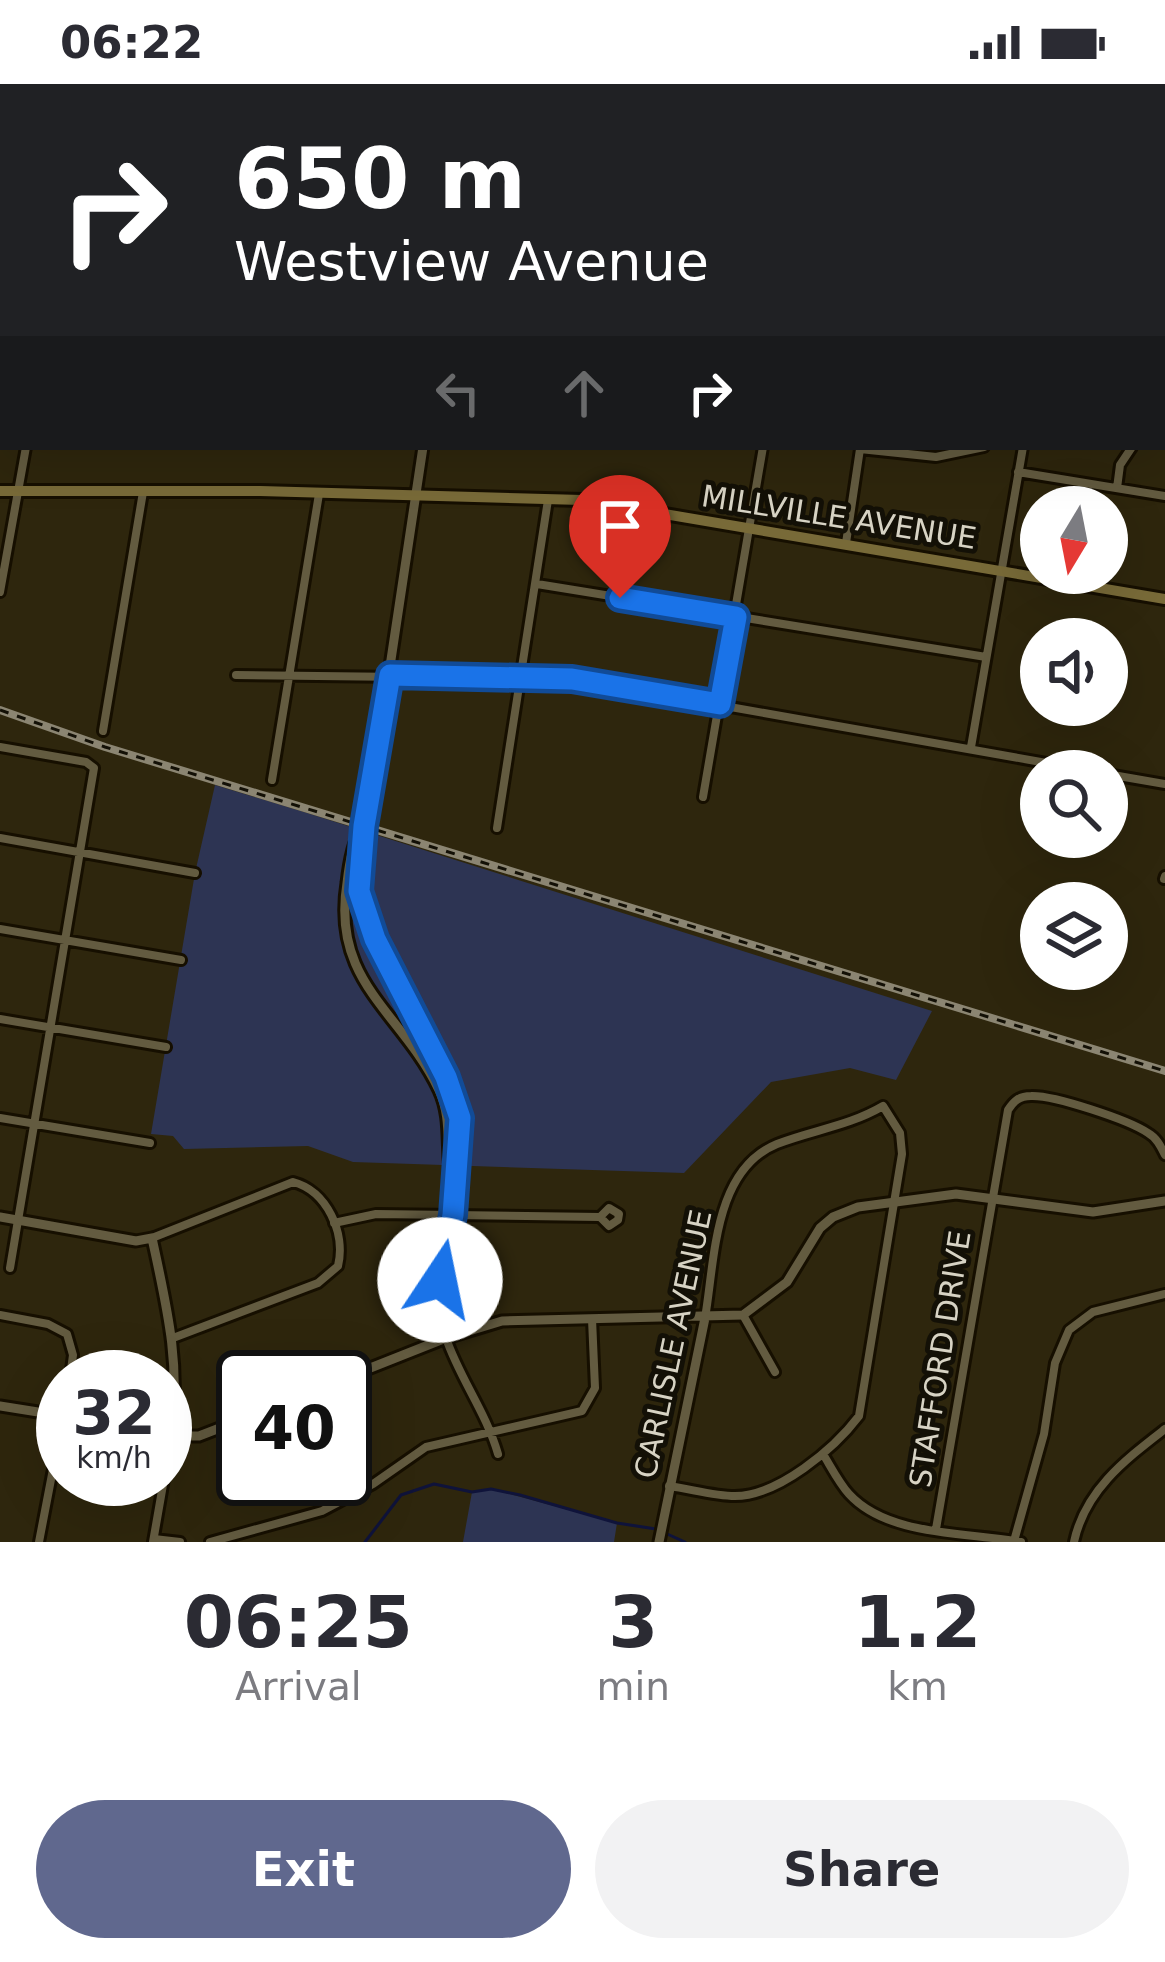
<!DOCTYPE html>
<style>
body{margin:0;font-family:"DejaVu Sans",sans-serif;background:#f2f2f3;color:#2b2b33;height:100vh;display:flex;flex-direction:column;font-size:45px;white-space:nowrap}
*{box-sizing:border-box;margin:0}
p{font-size:39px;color:#7c7c81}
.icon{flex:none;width:66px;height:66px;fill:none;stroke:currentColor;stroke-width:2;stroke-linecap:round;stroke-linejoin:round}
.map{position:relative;height:1458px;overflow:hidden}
.side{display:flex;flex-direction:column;background:#fff;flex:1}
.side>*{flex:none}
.guide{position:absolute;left:0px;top:0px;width:1167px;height:366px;box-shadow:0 12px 48px #0002;background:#202124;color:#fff;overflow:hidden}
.needle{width:78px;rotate:190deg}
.buttons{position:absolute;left:1020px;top:402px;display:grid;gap:24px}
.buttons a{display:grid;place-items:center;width:108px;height:108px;border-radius:50%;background:#fff;box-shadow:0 12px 48px #0002;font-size:60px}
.speed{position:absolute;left:36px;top:1266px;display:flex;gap:24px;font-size:60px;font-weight:700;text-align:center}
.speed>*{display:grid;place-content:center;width:156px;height:156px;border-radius:50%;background:#fff;box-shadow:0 12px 48px #0002;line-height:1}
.speed small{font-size:30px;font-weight:400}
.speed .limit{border:6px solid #111;border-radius:18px;background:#fff;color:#111}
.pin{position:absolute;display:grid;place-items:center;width:102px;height:102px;color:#fff;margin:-123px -51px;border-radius:50% 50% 50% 0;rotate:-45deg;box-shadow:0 0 12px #0007}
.pin .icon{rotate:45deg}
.me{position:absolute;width:132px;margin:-66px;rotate:11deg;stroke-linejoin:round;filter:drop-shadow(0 0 9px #0008)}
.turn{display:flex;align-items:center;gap:42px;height:252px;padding:0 36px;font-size:54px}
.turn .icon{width:156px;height:156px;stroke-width:2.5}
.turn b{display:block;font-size:84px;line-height:102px}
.lanes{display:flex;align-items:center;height:114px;padding:0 36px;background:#0003;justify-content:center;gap:60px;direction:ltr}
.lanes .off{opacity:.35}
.eta{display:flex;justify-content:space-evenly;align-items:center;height:204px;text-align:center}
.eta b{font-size:72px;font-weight:600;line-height:84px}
.primary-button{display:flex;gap:24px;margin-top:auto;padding:24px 36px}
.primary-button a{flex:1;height:138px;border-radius:72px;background:#60688e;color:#fff;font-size:48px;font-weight:600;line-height:138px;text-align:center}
.primary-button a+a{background:#f2f2f3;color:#2b2b33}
.status{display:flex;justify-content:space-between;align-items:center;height:84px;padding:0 60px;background:#fff;direction:ltr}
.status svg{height:33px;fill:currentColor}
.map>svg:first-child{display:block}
.green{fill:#2d3453}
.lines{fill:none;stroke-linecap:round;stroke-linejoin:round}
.stream{stroke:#0f133a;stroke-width:3}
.minor-casing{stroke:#160f00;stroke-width:14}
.tertiary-casing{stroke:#160f00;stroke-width:15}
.secondary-casing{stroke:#160f00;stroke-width:16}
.minor{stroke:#635b40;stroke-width:8}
.tertiary{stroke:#635b40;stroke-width:9}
.secondary{stroke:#786a38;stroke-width:10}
.rail-casing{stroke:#8b8572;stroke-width:8}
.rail{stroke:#131006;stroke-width:3;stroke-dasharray:9;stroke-linecap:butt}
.route-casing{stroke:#114b97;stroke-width:30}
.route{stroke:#1a73e8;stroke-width:21}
.labels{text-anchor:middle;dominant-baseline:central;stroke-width:10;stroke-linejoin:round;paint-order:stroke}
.street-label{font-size:30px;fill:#d7d3c4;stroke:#131006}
</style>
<div class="status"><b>06:22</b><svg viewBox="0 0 49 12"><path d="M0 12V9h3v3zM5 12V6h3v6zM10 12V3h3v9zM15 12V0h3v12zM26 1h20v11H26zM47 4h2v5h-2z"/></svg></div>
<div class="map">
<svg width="1165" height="1458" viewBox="0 0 1165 1458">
<rect width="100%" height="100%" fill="#2e260d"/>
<path class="green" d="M215 701 304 728 932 927 896 996 850 984 771 998 684 1089 353 1078 308 1062 184 1065 173 1052 151 1050 195 789Z
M491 1405 617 1439 614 1458H463L472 1408Z"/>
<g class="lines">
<path class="stream" d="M665 1449 685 1458
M365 1458 401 1411 434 1400 472 1408 491 1405 520 1411 617 1439 656 1445"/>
<defs>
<path id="minor" d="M426 0H486
M622 0V3
M764 0 765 3
M882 0 883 3
M1019 3 1020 0
M1164 34H1165
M0 88 3 87
M1164 147 1165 148
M1164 168 1165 166
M0 206 3 207
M1164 290 1165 291
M0 307H3
M1164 328 1165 327
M860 365 936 373 984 363
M1018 388 1165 412
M1117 404 1120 381 1132 363
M846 459 860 365
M537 500 986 573
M0 508 26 363
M236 591 572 595 1092 687
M103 647 143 408
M0 663 86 678 94 684 10 1184
M971 663 1023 363
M1107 690 1165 700
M272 696 319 410
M703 713 763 363
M497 744 548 416
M0 754 195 789
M1164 795 1165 792
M0 845 181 876
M0 935 166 963
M0 1034 150 1059
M334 1139 376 1130 600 1133 609 1142 618 1136 619 1130 609 1124 600 1133
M152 1154 293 1098C327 1107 346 1149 338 1182L318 1199 173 1254
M0 1231 48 1240 67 1250 73 1271 70 1293
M743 1231 775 1288
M446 1254C460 1295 486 1328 498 1370
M823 1370C831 1383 839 1399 849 1410 888 1453 968 1448 1021 1458
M165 1388 171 1352
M669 1402C691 1405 714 1412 735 1412 778 1412 834 1365 859 1332L902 1070 900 1049 883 1022C849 1042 813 1046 777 1060 713 1086 715 1177 705 1234
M936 1445 1008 1026C1014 1017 1019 1012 1031 1012 1054 1011 1129 1036 1148 1049 1157 1054 1161 1063 1165 1071
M154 1455 180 1458
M1014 1457 1044 1350 1055 1279 1069 1246 1093 1228 1165 1210
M39 1458 63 1333
M153 1458 164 1395
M210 1458 322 1427 373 1400 426 1363 582 1327 595 1304 592 1235
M1074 1458C1085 1406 1125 1376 1165 1345"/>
<path id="tertiary" d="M0 51 3 52
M423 363 358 795C363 880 446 954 460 1034 471 1104 423 1185 446 1254
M361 745C352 760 349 781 347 799 331 899 402 928 439 1006 453 1036 445 1067 452 1098
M0 1133 136 1157 152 1154C167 1224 181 1280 171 1352
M345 1294 446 1254 502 1237 743 1231 787 1198 820 1144 833 1133 858 1123 956 1110 1093 1128 1165 1117
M0 1322 63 1332
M170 1352H199L243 1335
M659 1458 705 1234"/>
<path id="secondary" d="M0 407H260L582 416 1165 515"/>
</defs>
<use href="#minor" class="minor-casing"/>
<use href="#tertiary" class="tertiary-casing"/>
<use href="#secondary" class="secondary-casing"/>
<use href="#minor" class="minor"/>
<use href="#tertiary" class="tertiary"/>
<use href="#secondary" class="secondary"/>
<defs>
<path id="rail" d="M0 626 105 663 1165 987"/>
</defs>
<use href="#rail" class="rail-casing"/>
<use href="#rail" class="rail"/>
</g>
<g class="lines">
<defs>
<path id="route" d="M440 1196 453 1131 460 1034 446 993 375 855 359 807 364 742 390 591 572 595 720 620 736 533 620 514"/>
</defs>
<use href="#route" class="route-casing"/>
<use href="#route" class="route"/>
</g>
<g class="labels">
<g class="street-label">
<text transform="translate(839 433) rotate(9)">MILLVILLE AVENUE</text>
<text transform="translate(673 1260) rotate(-78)">CARLISLE AVENUE</text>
<text transform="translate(940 1275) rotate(-81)">STAFFORD DRIVE</text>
</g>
</g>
</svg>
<div class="buttons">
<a><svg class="needle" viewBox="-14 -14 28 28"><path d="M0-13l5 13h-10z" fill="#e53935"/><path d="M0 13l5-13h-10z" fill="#7c7c81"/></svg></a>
<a><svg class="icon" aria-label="sound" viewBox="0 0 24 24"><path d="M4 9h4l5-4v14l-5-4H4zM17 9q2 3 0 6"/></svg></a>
<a><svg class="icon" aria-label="search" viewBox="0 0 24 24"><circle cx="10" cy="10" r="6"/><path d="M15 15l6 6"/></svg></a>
<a><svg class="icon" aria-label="layers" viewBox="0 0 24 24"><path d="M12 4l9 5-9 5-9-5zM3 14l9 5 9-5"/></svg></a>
</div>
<div class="speed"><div>32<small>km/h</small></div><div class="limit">40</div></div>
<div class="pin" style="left:620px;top:514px;background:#d93025"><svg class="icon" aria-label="arrive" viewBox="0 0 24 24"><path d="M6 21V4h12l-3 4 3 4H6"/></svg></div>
<svg class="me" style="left:440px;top:1196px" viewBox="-20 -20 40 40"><circle r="19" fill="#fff"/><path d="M0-13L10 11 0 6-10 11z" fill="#1a73e8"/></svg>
<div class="guide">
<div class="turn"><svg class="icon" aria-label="right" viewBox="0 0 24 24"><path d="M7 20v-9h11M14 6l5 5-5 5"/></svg><div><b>650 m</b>Westview Avenue</div></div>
<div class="lanes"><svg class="icon off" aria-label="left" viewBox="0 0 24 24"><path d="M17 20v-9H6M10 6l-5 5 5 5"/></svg><svg class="icon off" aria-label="ahead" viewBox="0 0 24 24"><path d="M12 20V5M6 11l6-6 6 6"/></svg><svg class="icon" aria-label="right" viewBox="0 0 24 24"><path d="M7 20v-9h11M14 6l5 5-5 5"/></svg></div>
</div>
</div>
<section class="side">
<div class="eta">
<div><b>06:25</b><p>Arrival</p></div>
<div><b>3</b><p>min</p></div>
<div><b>1.2</b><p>km</p></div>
</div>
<div class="primary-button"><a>Exit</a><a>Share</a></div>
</section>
